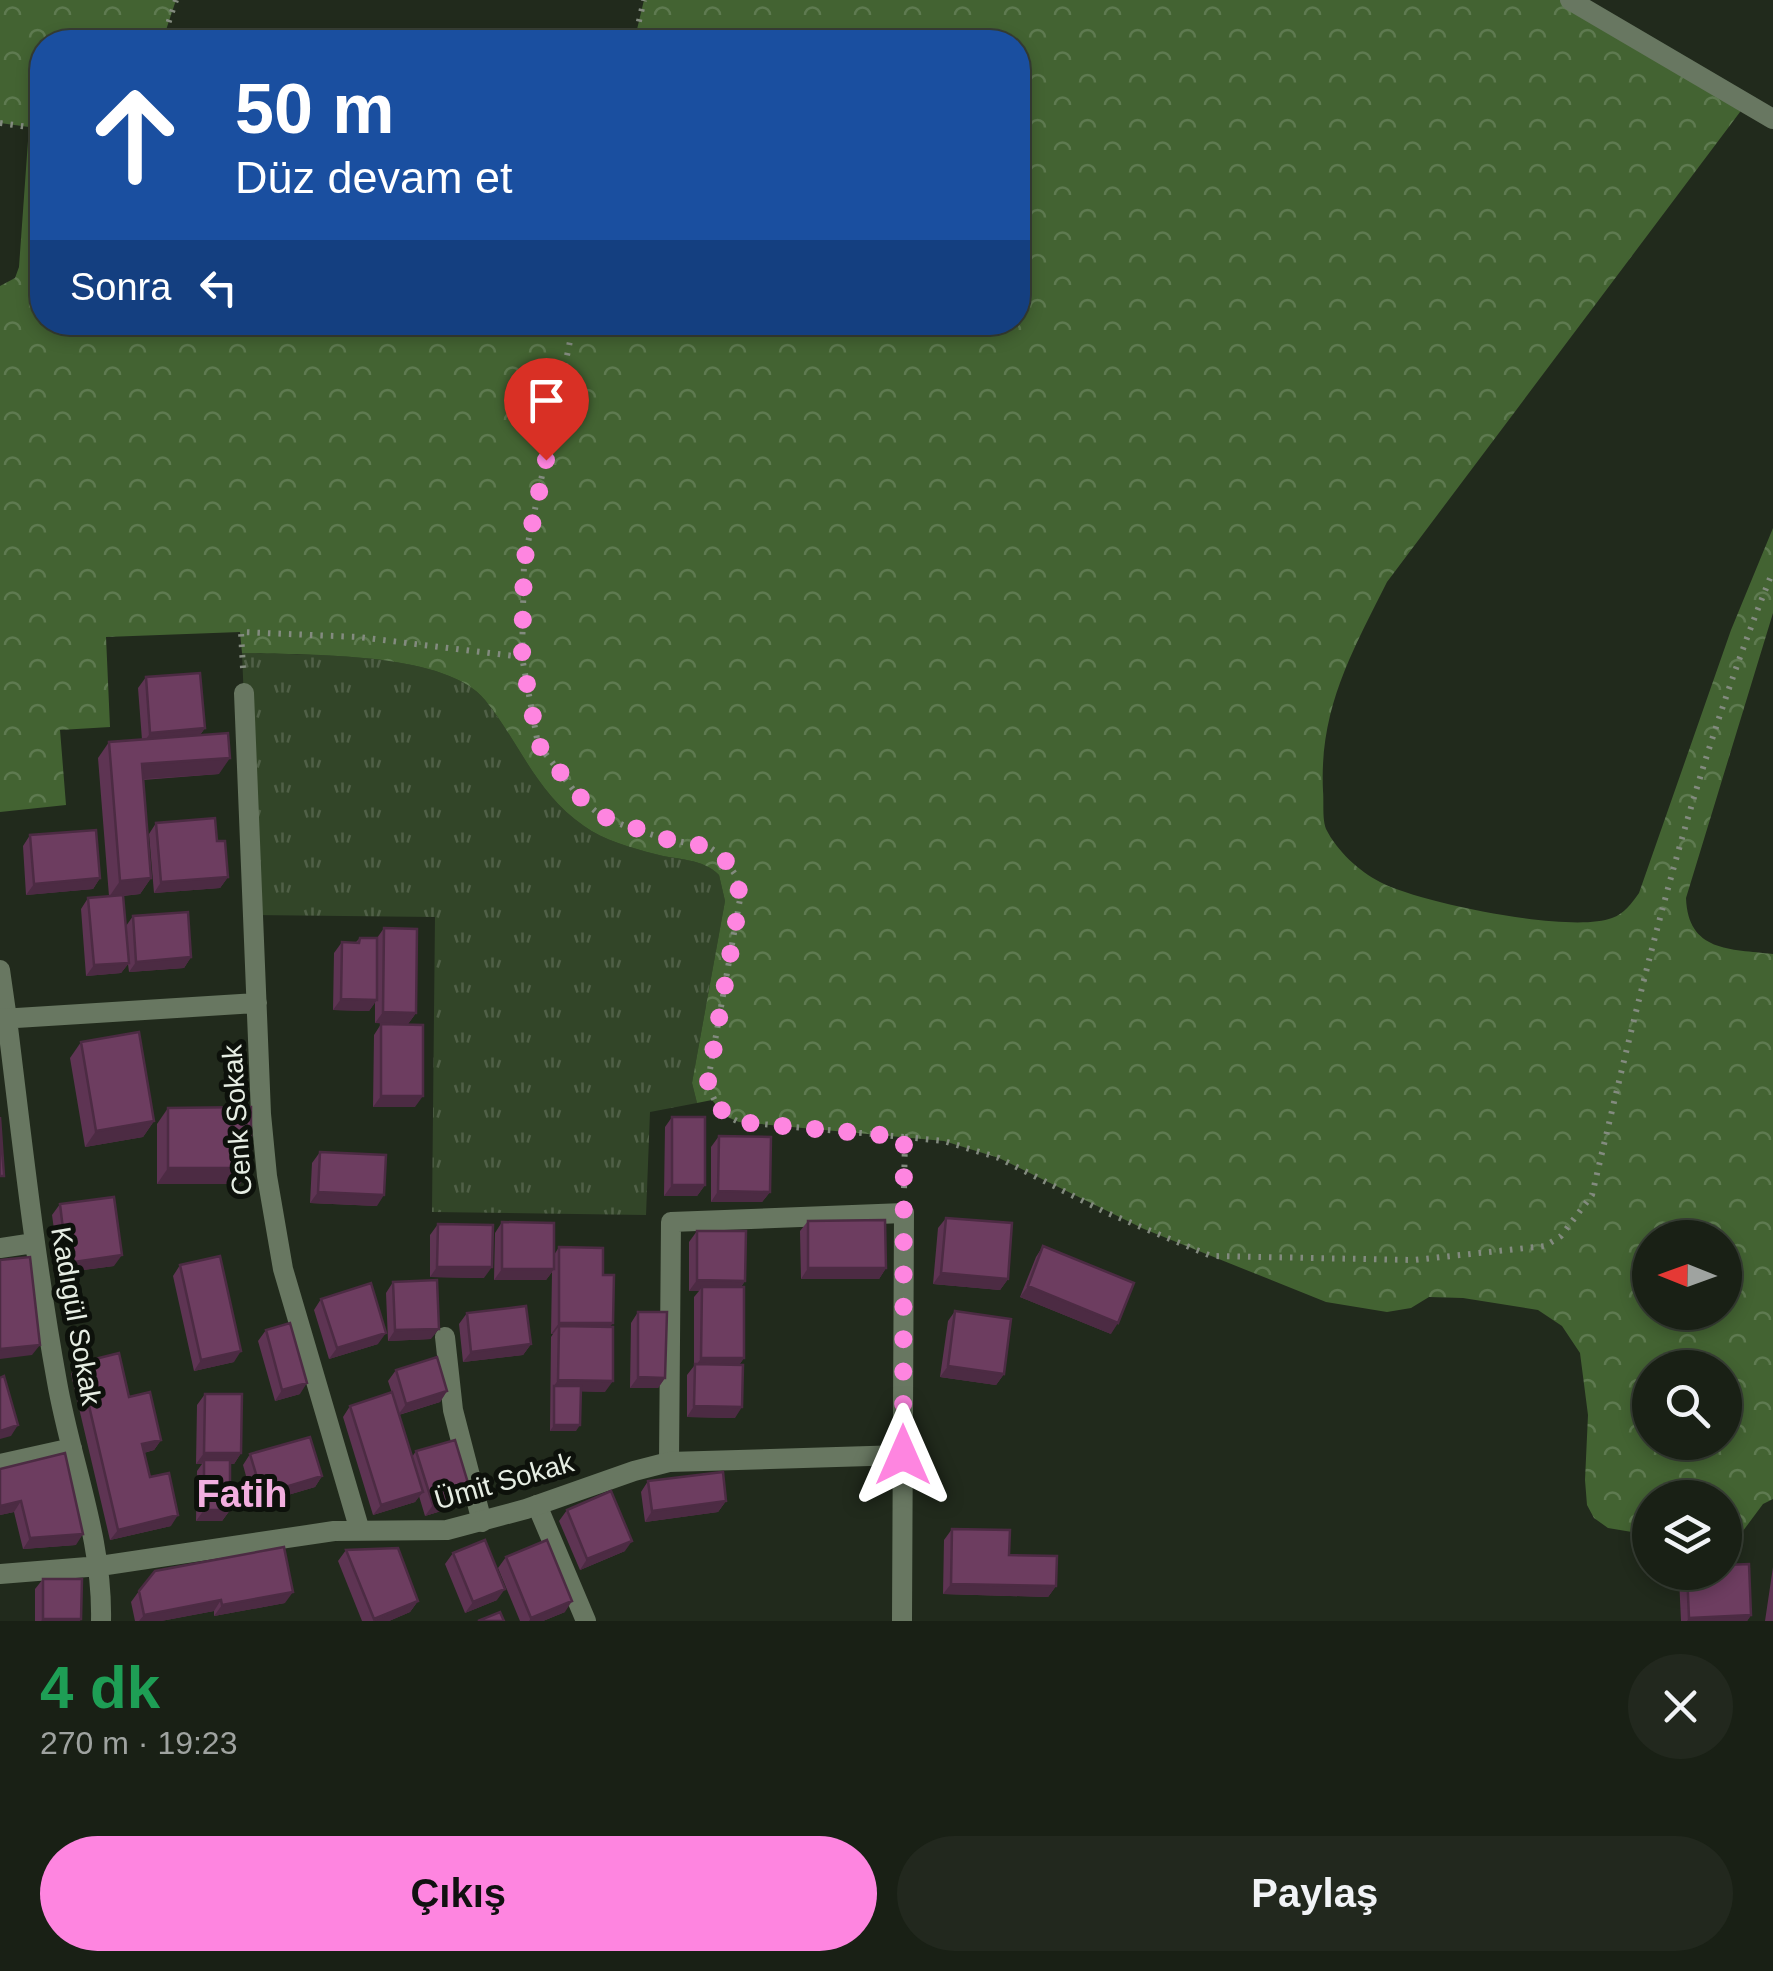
<!DOCTYPE html>
<html lang="tr">
<meta charset="utf-8">
<style>
body{margin:0;font-family:Helvetica,sans-serif;background:#22281e;color:#f1f3f6;height:100vh;display:flex;flex-direction:column;font-size:38px;white-space:nowrap}
*{box-sizing:border-box;margin:0}
p{font-size:32px;color:#9fa3a0}
.icon{flex:none;width:55px;height:55px;fill:none;stroke:currentColor;stroke-width:2;stroke-linecap:round;stroke-linejoin:round}
.map{position:relative;height:1621px;overflow:hidden}
.drawer{display:flex;flex-direction:column;background:#192015;flex:1}
.drawer>*{flex:none}
.banner{position:absolute;left:30px;top:30px;width:1000px;height:305px;border-radius:40px;box-shadow:0 5px 15px #0003,0 0 0 2px #373e34;background:#1a4fa0;color:#fff;overflow:hidden}
.needle{width:65px;rotate:271deg}
.fabs{position:absolute;left:1632px;top:1220px;display:grid;gap:20px}
.fabs a{display:grid;place-items:center;width:110px;height:110px;border-radius:50%;background:#192015;box-shadow:0 5px 15px #0003,0 0 0 2px #373e34;font-size:50px}
.pin{position:absolute;display:grid;place-items:center;width:85px;height:85px;color:#fff;margin:-102px -42px;border-radius:50% 50% 50% 0;rotate:-45deg;box-shadow:0 0 10px #0007}
.pin .icon{rotate:45deg}
.me{position:absolute;width:110px;margin:-55px;rotate:0deg;stroke-linejoin:round;filter:drop-shadow(0 0 8px #0008)}
.turn{display:flex;align-items:center;gap:35px;height:210px;padding:0 40px;font-size:45px}
.turn .icon{width:130px;height:130px;stroke-width:2.5}
.turn b{display:block;font-size:70px;line-height:85px}
.then{display:flex;align-items:center;height:95px;padding:0 40px;background:#0003;gap:20px;font-size:38px}
.round{display:grid;place-items:center;flex:none;width:105px;height:105px;border-radius:52px;background:#22281e}
.overview{display:flex;align-items:center;justify-content:space-between;height:170px;padding:0 40px}
h1{font-size:60px;font-weight:800;line-height:75px;color:#1e9e55}
.cta{display:flex;gap:20px;margin-top:auto;padding:20px 40px}
.cta a{flex:1;height:115px;border-radius:60px;background:#fe85e0;color:#111;font-size:40px;font-weight:800;line-height:115px;text-align:center}
.cta a+a{background:#22281e;color:#f1f3f6}
.map>svg:first-child{display:block}
.grass{fill:url(#grass-tufts)}
.forest{fill:url(#forest-crowns);fill-rule:evenodd}
.lines{fill:none;stroke-linecap:round;stroke-linejoin:round}
.path{stroke:#838b7f;stroke-width:6;stroke-dasharray:2.5 8;stroke-linecap:butt}
.lane{stroke:#687761;stroke-width:20}
.street{stroke:#687761;stroke-width:20}
.wall{fill:#5e3453}
.shaded-wall{fill:#4c2b43}
.building{fill:#6d3d60;stroke:#4c2b43;stroke-width:2.5}
.route{stroke:#fe85e0;stroke-width:18;stroke-dasharray:0 32.4}
.labels{text-anchor:middle;dominant-baseline:central;stroke-width:10;stroke-linejoin:round;paint-order:stroke}
.street-label{font-size:28px;fill:#e6ede3;stroke:#0d110b}
.district-label{font-size:38px;font-weight:bold;fill:#f2aedf;stroke:#0d110b}
</style>
<div class="map">
<svg width="1773" height="1621" viewBox="0 0 1773 1621">
<defs>
<pattern id="grass-tufts" width="24" height="20" patternUnits="userSpaceOnUse" patternTransform="scale(2.5)"><rect width="24" height="20" fill="#324528"/><path d="M3 7l-1-3M5 7V3M7 7l1-3M15 17l-1-3M17 17v-4M19 17l1-3" fill="none" stroke="#506047"/></pattern>
<pattern id="forest-crowns" width="20" height="18" patternUnits="userSpaceOnUse" patternTransform="scale(2.5)"><rect width="20" height="18" fill="#436332"/><path d="M2 6a3 3 0 1 1 6 0M12 15a3 3 0 1 1 6 0" fill="none" stroke="#5e7a50"/></pattern>
</defs>
<rect width="100%" height="100%" fill="#212a1c"/>
<path class="grass" d="M242 653C303 655 446 651 485 700 520 743 535 792 584 826 603 840 632 848 655 854 676 860 703 858 719 875L725 901 692 1083 697 1103 650 1112 646 1215 432 1212 435 917 253 915Z"/>
<path class="forest" d="M0 0H176L162 42H42V322H1018V42H634L644 0H1570L1746 104 1387 582C1352 652 1319 709 1323 791 1324 802 1322 819 1326 829 1337 851 1359 871 1380 882 1420 903 1571 934 1612 918 1624 914 1632 903 1639 893L1731 630 1773 528V613L1686 898C1688 952 1730 949 1773 954V1499L1763 1504 1734 1543 1725 1545V1498H1650V1535L1608 1528 1594 1518 1587 1505 1585 1480 1588 1415 1580 1353 1562 1326 1538 1310 1463 1298 1429 1297 1411 1308 1387 1312 1326 1302 1144 1229 999 1158 944 1141 739 1122 725 1116 712 1100 697 1103 692 1083 725 901 719 875C703 858 676 860 655 854 632 848 603 840 584 826 535 792 520 743 485 700 446 651 303 655 242 653L240 632 106 637 110 727 60 730 66 805 0 812V286L15 278 19 267 29 127 0 123ZM1650 1238H1725V1312H1650ZM1650 1368H1725V1442H1650Z"/>
<g class="lines">
<path class="path" d="M162 42 176 0
M634 42 644 0
M0 123 42 129
M574 322 524 562 522 657 538 744 579 797 601 816 630 828 666 839 709 847 723 857 737 877 740 899 708 1081C713 1102 720 1113 739 1122L905 1137 904 1189
M243 668 241 632 358 637 522 657
M905 1137 944 1141 999 1158 1105 1212 1211 1256 1414 1260 1545 1246 1561 1236 1592 1195C1642 984 1691 772 1773 571"/>
<path class="lane" d="M0 970 7 1019
M445 1337 453 1410 482 1522
M669 1462 671 1222 904 1213
M537 1505 586 1621"/>
<path class="street" d="M1570 0 1773 119
M244 693 261 1114 267 1176 283 1269 360 1531
M0 1019 257 1003
M7 1019C22 1140 35 1261 57 1382 71 1462 103 1539 101 1621
M0 1248 34 1243
M0 1464 72 1448
M0 1574 100 1566 334 1531 447 1530 526 1509 634 1471 669 1462 903 1455
M902 1621 904 1213"/>
</g>
<path class="wall" d="M146 677 205 728 200 735 219 774 143 780 151 878 140 894 123 896 126 926 133 916 191 957 184 968 129 972 128 964 121 973 86 976 81 909 88 898 109 896 98 758 109 742 142 740 138 688Z
M156 823 217 841 228 877 220 888 154 893 149 834Z
M30 835 100 878 93 889 26 895 23 846Z
M384 928 416 1013 408 1024 375 1023V1002L369 1011 333 1010 334 953 342 942H356L360 938H377Z
M381 1024 415 1107H373L374 1035Z
M81 1042 154 1121 143 1137 85 1147 70 1058Z
M168 1108 240 1184H157V1124Z
M672 1117 705 1185 697 1196H664L665 1127Z
M719 1136 770 1192 762 1202H711V1147Z
M320 1152 377 1206 310 1203 312 1163Z
M60 1204 114 1266 60 1273 52 1215Z
M946 1218 1008 1279 1000 1290 933 1284 938 1228Z
M808 1221 886 1268 879 1279H801L800 1231Z
M502 1222 554 1255 559 1247 603 1275 610 1327 605 1392 580 1391 576 1431H550L551 1337 553 1334H551L552 1272 546 1280H494L495 1233Z
M438 1224 484 1278 430 1277V1235Z
M697 1231 745 1281 741 1287 744 1358 739 1365 735 1418 687 1417V1375L694 1366V1297L699 1291H689V1242Z
M1043 1246 1111 1334 1020 1297 1036 1257Z
M180 1265 234 1362 194 1371 173 1276Z
M393 1282 431 1339 388 1341 386 1293Z
M321 1299 378 1344 329 1359 314 1310Z
M955 1311 1004 1374 996 1385 940 1377 948 1321Z
M638 1312 665 1378 658 1388H630L631 1323Z
M467 1313 531 1344 523 1355 463 1362 459 1324Z
M266 1330 300 1394 275 1401 258 1341Z
M79 1363 129 1397 161 1440 154 1450 144 1453 150 1477 171 1526 110 1540 71 1374Z
M396 1370 447 1391 440 1402 399 1415 412 1457 416 1451 471 1493 464 1504 425 1516 419 1496 415 1502 373 1515 343 1417 350 1406 392 1393 388 1381Z
M205 1394 241 1453 234 1464H230V1510L222 1521H196L197 1471 202 1464H196L197 1405Z
M250 1454 322 1476 315 1487 254 1505 243 1465Z
M0 1469 76 1545 23 1549 14 1512 0 1515Z
M648 1481 726 1501 718 1512 645 1522 641 1492Z
M567 1510 625 1551 580 1570 559 1521Z
M952 1529 1009 1555 1056 1586 1048 1597 943 1594 944 1540Z
M346 1550 418 1601 410 1612 389 1621H362L338 1561Z
M453 1553 497 1600 465 1613 445 1564Z
M506 1557 565 1612 543 1621H520L498 1568Z
M1773 1567V1621H1765Z
M1683 1572H1725L1751 1615 1747 1621H1681L1679 1578Z
M43 1579 80 1621H35V1589Z
M139 1591 285 1603 214 1616V1611L161 1621H135L131 1602Z"/>
<path class="shaded-wall" d="M205 728 197 739 143 744 150 733Z
M230 758 219 774 131 780 142 764Z
M228 877 220 888 154 893 161 882Z
M100 878 93 889 26 895 34 884Z
M151 878 140 894 109 897 120 881Z
M191 957 184 968 129 972 136 962Z
M129 963 121 973 86 976 94 965Z
M341 999 377 1000 369 1011 333 1010Z
M383 1012 416 1013 408 1024 375 1023Z
M381 1096H423L415 1107H373Z
M154 1121 143 1137 85 1147 96 1131Z
M168 1168H251L240 1184H157Z
M672 1185H705L697 1196H664Z
M718 1191 770 1192 762 1202H711Z
M318 1192 384 1195 377 1206 310 1203Z
M122 1255 114 1266 60 1273 67 1263Z
M437 1267H492L484 1278 430 1277Z
M808 1268H886L879 1279H801Z
M502 1269H554L546 1280H494Z
M941 1273 1008 1279 1000 1290 933 1284Z
M697 1280 745 1281 737 1292 702 1287 699 1291H689Z
M1028 1286 1118 1323 1111 1334 1020 1297Z
M559 1323H613L605 1334 559 1326 553 1334H551Z
M439 1329 431 1339 388 1341 395 1330Z
M386 1333 378 1344 329 1359 337 1348Z
M531 1344 523 1355 463 1362 471 1352Z
M40 1345 32 1355 0 1359V1349Z
M241 1351 234 1362 194 1371 201 1360Z
M701 1358H744L736 1369H694Z
M948 1366 1004 1374 996 1385 940 1377Z
M638 1377 665 1378 658 1388H630Z
M558 1380 613 1381 605 1392 554 1391V1386Z
M307 1383 300 1394 275 1401 282 1390Z
M447 1391 440 1402 398 1415 406 1404Z
M694 1406 742 1407 735 1418 687 1417Z
M18 1425 11 1436 0 1439V1431Z
M554 1425H580L576 1431H550Z
M161 1440 154 1450 134 1455 142 1444Z
M204 1453H241L234 1464H204V1460L202 1464H196Z
M322 1476 315 1487 254 1505 262 1494Z
M423 1492 415 1502 373 1515 381 1505Z
M471 1493 464 1504 425 1516 433 1505Z
M21 1501 14 1512 0 1515V1506Z
M726 1501 718 1512 645 1522 652 1511Z
M204 1510H230L222 1521H196Z
M178 1515 171 1526 110 1540 118 1530Z
M83 1534 76 1545 23 1549 30 1538Z
M632 1541 625 1551 580 1570 587 1559Z
M951 1584 1056 1586 1048 1597 943 1594Z
M505 1589 497 1600 465 1613 473 1602Z
M293 1592 285 1603 214 1616 222 1605Z
M221 1600 214 1611 161 1621H139L144 1615Z
M418 1601 410 1612 389 1621H373Z
M572 1601 565 1612 543 1621H529L531 1618Z
M1751 1615 1747 1621H1687L1689 1618Z
M43 1619H81L80 1621H41Z"/>
<path class="building" d="M200 673 205 728 150 733 146 677Z
M228 733 230 758 142 764 151 878 120 881 109 742Z
M215 818 217 841H225L228 877 161 882 156 823Z
M96 830 100 878 34 884 30 835Z
M123 895 129 963 94 965 88 898Z
M188 912 191 957 136 962 133 916Z
M384 928 417 929 416 1013 383 1012Z
M360 938H377V1000L341 999 342 942 359 943Z
M381 1024 423 1025V1096H381Z
M139 1032 154 1121 96 1131 81 1042Z
M251 1107V1168H168V1108Z
M0 1117 4 1176H0Z
M672 1117H705V1185H672Z
M719 1136 771 1137 770 1192 718 1191Z
M320 1152 386 1155 384 1195 318 1192Z
M114 1197 122 1255 67 1263 60 1204Z
M946 1218 1012 1223 1008 1279 941 1273Z
M885 1220 886 1268H808V1221Z
M502 1222 554 1223V1269H502Z
M438 1224 493 1225 492 1267H437Z
M697 1231H746L745 1281 697 1280Z
M1043 1246 1134 1283 1118 1323 1028 1286Z
M559 1247 603 1248V1275H614L613 1323H559Z
M220 1256 241 1351 201 1360 180 1265Z
M30 1257 40 1345 0 1349V1260Z
M437 1280 439 1329 395 1330 393 1282Z
M371 1283 386 1333 337 1348 321 1299Z
M702 1287H744V1358H701Z
M526 1306 531 1344 471 1352 467 1313Z
M955 1311 1011 1319 1004 1374 948 1366Z
M638 1312H667L665 1378 638 1377Z
M290 1323 307 1383 282 1390 266 1330Z
M559 1326 613 1327V1381L558 1380Z
M119 1353 129 1397 150 1392 161 1440 142 1444 150 1477 169 1473 178 1515 118 1530 79 1363Z
M437 1357 447 1391 406 1404 396 1370Z
M695 1364 743 1365 742 1407 694 1406Z
M4 1376 18 1425 0 1431V1378Z
M554 1386H581L580 1425H554Z
M392 1392 423 1492 381 1505 350 1406Z
M205 1394H242L241 1453H204Z
M310 1437 322 1476 262 1494 250 1454Z
M455 1440 471 1493 433 1505 416 1451Z
M65 1453 83 1534 30 1538 21 1501 0 1506V1469Z
M204 1460H230V1510H204Z
M723 1472 726 1501 652 1511 648 1481Z
M611 1491 632 1541 587 1559 567 1510Z
M952 1529 1010 1530 1009 1555 1057 1556 1056 1586 951 1584Z
M485 1540 505 1589 473 1602 453 1553Z
M547 1540 572 1601 531 1618 506 1557Z
M284 1547 293 1592 222 1605 221 1600 144 1615 139 1591 155 1571Z
M398 1548 418 1601 374 1619 346 1550Z
M1749 1564 1751 1615 1689 1618 1687 1572H1725V1565Z
M43 1579H82L81 1619H43Z
M500 1612 504 1621H478Z"/>
<g class="lines">
<path class="route" d="M546 460 524 562 522 657 538 744 579 796 602 816 666 839 709 847 723 857 737 877 740 899 708 1081C713 1102 720 1113 739 1122L904 1137 903 1455"/>
</g>
<g class="labels">
<g class="street-label">
<text transform="translate(237 1120) rotate(-94)">Cenk Sokak</text>
<text transform="translate(76 1316) rotate(80)">Kadıgül Sokak</text>
<text transform="translate(504 1481) rotate(-16)">Ümit Sokak</text>
</g>
<g class="district-label">
<text x="242" y="1494">Fatih</text>
</g>
</g>
</svg>
<div class="fabs">
<a><svg class="needle" viewBox="-14 -14 28 28"><path d="M0-13l5 13h-10z" fill="#e53935"/><path d="M0 13l5-13h-10z" fill="#9fa3a0"/></svg></a>
<a><svg class="icon" aria-label="search" viewBox="0 0 24 24"><circle cx="10" cy="10" r="6"/><path d="M15 15l6 6"/></svg></a>
<a><svg class="icon" aria-label="layers" viewBox="0 0 24 24"><path d="M12 4l9 5-9 5-9-5zM3 14l9 5 9-5"/></svg></a>
</div>
<div class="pin" style="left:546px;top:460px;background:#d93025"><svg class="icon" aria-label="arrive" viewBox="0 0 24 24"><path d="M6 21V4h12l-3 4 3 4H6"/></svg></div>
<svg class="me" style="left:903px;top:1455px" viewBox="-20 -20 40 40"><path d="M0-17L14 15 0 8-14 15z" fill="#fe85e0" stroke="#fff" stroke-width="4"/></svg>
<div class="banner">
<div class="turn"><svg class="icon" aria-label="ahead" viewBox="0 0 24 24"><path d="M12 20V5M6 11l6-6 6 6"/></svg><div><b>50 m</b>Düz devam et</div></div>
<div class="then">Sonra<svg class="icon" aria-label="left" viewBox="0 0 24 24"><path d="M17 20v-9H6M10 6l-5 5 5 5"/></svg></div>
</div>
</div>
<section class="drawer">
<div class="overview"><div><h1>4 dk</h1><p>270 m · 19:23</p></div><a class="round"><svg class="icon" aria-label="close" viewBox="0 0 24 24"><path d="M6 6l12 12M18 6L6 18"/></svg></a></div>
<div class="cta"><a>Çıkış</a><a>Paylaş</a></div>
</section>
